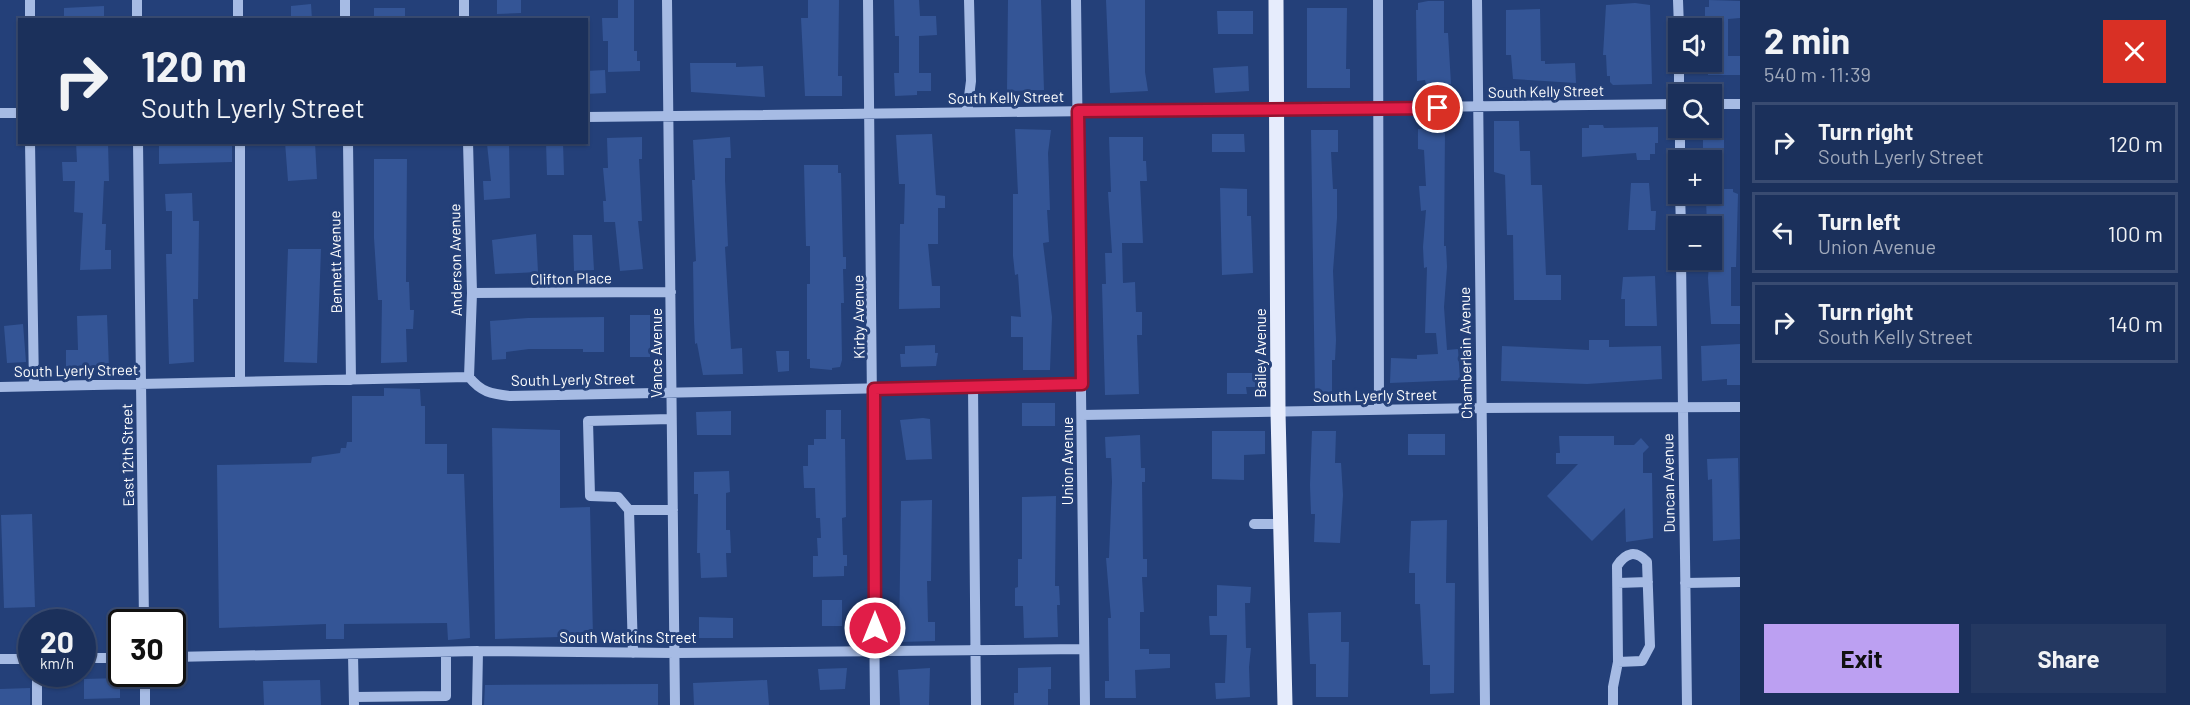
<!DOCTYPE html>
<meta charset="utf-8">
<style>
body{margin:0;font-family:Barlow,sans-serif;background:#243861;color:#f1f3f6;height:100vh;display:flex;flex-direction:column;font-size:22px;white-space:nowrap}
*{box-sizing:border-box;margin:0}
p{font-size:20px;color:#a0a9bb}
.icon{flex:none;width:33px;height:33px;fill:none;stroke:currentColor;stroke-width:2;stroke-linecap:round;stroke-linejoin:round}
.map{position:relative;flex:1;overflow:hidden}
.sheet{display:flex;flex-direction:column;background:#1b305b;width:450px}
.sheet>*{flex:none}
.banner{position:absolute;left:18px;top:18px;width:570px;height:126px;border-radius:0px;box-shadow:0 2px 4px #0004,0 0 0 2px #394b71;background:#1b305b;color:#f1f3f6;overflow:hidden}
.controls{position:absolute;left:1668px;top:18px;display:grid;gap:12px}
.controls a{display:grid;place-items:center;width:54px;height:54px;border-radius:0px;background:#1b305b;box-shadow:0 2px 4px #0004,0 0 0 2px #394b71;font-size:30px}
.speed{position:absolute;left:18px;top:609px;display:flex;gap:12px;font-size:30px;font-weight:700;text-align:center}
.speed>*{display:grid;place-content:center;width:78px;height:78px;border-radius:50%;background:#1b305b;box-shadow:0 2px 4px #0004,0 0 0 2px #394b71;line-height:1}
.speed small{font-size:15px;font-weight:400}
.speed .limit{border:3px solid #111;border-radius:9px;background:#fff;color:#111}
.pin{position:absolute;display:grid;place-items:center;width:51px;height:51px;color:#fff;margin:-26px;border:3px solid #fff;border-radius:50%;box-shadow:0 2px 6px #0007}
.me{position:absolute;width:66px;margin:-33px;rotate:0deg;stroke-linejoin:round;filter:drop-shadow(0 0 4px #0008)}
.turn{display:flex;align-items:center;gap:21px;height:126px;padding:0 24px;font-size:27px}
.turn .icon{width:78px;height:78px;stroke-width:2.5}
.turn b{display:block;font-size:42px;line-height:51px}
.round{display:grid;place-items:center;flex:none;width:63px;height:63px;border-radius:0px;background:#243861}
.overview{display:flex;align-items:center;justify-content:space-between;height:102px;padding:0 24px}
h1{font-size:36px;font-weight:700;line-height:45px}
.action{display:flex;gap:12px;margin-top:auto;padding:12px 24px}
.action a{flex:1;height:69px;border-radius:0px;background:#bca0f2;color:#111;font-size:24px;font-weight:700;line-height:69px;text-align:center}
.action a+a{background:#243861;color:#f1f3f6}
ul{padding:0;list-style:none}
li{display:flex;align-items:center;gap:18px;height:81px;margin:0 12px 9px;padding:0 12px;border:3px solid #394b71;border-radius:0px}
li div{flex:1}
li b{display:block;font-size:22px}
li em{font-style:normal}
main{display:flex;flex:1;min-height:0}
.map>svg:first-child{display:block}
.building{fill:#345596}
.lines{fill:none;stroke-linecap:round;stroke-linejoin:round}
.minor{stroke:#a6bbe4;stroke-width:10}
.major{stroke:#e6ecfc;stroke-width:15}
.route-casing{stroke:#92132f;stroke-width:15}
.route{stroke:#e11d48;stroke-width:10}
.labels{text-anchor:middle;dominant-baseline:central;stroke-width:6;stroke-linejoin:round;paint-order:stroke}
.street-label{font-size:15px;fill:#fff;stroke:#244079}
</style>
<main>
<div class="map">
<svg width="1740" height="705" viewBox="0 0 1740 705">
<rect width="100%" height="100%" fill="#244079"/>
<path class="building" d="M497 0H521V13L497 14Z
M618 0H634V51H637V61H640V71L608 72V41H603L602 18H618Z
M808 0H839L838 76H842V96H805L801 18H808Z
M894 0H919L920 16H936L937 35 919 36V73H931V91H917V95L895 96 894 73H899V36H895Z
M1008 0H1041L1044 90 1007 91Z
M1106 0H1145V72L1148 91 1110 93Z
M1709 0 1740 1V18L1728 19V56H1740V75H1708V62H1712V22H1705V7H1709Z
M1428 1H1444V33H1448L1451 84H1426L1425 80 1417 81 1416 10H1418V3Z
M1635 3 1650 5 1652 84 1613 85 1610 82V76H1607L1606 55H1603L1606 5Z
M311 4 312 20H291V6Z
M104 6V20H64V8Z
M374 8H405V20H374Z
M1307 8H1347L1346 69H1350V88H1307Z
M1540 9 1541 61H1545V64L1575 63 1576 83 1513 79 1511 55H1506V10Z
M1217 11H1253V34H1218Z
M690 63H736V67L763 66 765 97 691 92Z
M1248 66 1249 91 1215 93 1213 68Z
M605 70 606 93 586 94V71Z
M1494 121H1519L1520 151H1530L1531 185H1542L1546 275H1561V300H1514L1513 235H1507L1505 175 1494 172Z
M1589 125H1603L1604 128 1658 127V143H1655V154H1650V160H1637L1636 153 1582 157V128H1589Z
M1015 129 1051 130 1048 153 1050 210H1047L1049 242 1043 243 1052 317 1050 370H1023V337H1011V316L1021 317 1018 274 1015 275 1013 256V194H1018Z
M1418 129 1445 130 1444 246H1446L1447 267 1444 307 1447 350 1458 349 1460 380 1390 383 1391 358 1417 359V355L1438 354 1436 333H1425L1427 267 1424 268 1423 247 1426 210 1421 211 1419 186H1426L1424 150 1418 149Z
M1311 130H1338V152H1331L1333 189H1337V218L1333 271 1336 340 1335 360H1332V395L1315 396Z
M1703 131H1724V166H1712V160H1703Z
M932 134 936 195 945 196V208H938V244H928L932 286H940V308L899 309 900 224H904L905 184H899L896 135Z
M1212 134H1244L1245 152H1212Z
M642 137V159H639L642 221H638L643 269 620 271 615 222H604L603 201H606L603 168H608L607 138Z
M730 137 731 158H725V180L728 246 725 247 731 349 742 348 743 374 703 375 697 343 695 344 694 322 693 262 696 261 692 180H695L693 140Z
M1109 137H1143V161H1146L1147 181H1140L1143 243H1122L1123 283 1135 282 1136 312H1142V335H1137L1139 394 1105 395 1102 284H1106L1105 253H1112L1108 192H1111Z
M76 142H108L109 181H104L102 224H106L105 250H111V269L80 270 83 213 74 212 75 181H63L62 162H77Z
M159 142H232V162L159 164Z
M285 142H315L317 179 288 181Z
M509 142 510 198 484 200 483 181H491L487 144Z
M546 142H563L564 175H547Z
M374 159H407L406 282H409L410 310H414L413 329H406L407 362 381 363 382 300H378L374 238Z
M804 165H838V173H841L843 257H846V269H843L844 303H841L842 360 840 367 832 368V370L810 368V359H807V284H810V246H806Z
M1631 183H1649L1651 211H1656L1655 230H1628Z
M1220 188 1247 189V216H1251L1253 273 1222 275Z
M1712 189H1733V192L1738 194 1736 267H1731V306H1740V324H1711L1708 278 1712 226H1707L1706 199Z
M192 193 193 221H199L198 299H193L194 362 169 364 166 254H172V211H166L165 194Z
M536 234 538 272 495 274 492 240Z
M573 235H592L594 270 574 271Z
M288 249H321L317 363 284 362Z
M1655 276 1657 326H1625V299H1621L1623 277Z
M107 315 109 368 66 370V350H78L77 316Z
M630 315H650V357H630Z
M604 317V352H583V349H529L506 352V359L492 360 490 321 528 318Z
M23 324 26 362 7 363 4 326Z
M1589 340H1609V347L1661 346 1662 379 1587 384 1501 381 1502 346 1589 350Z
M1740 344V385H1727V379L1702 381 1701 346Z
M935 345V353H938L936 366 901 367 900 354H905V346Z
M776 351H789V371L778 372Z
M1227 373H1255V387H1246L1247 394H1227Z
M384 388 420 389 421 406H425V444H447V474H464L470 638 448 640 447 623 344 624V639H326V624L219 628 217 465 311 463 312 457 340 453 341 448H346L347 442H352V396H384Z
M1022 403H1055V426H1022Z
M826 410H841V439H845L846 517 842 518 843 555H847V566H844V576L813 577V556H818L817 538H821L820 518H816L815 488H804L803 466H808V445H814V439H826Z
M731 411V435H697L696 412Z
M923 418 930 419 932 459 906 460 900 420Z
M492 428 560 430V508L590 507 593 636 495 639Z
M1212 431H1265V454L1244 455V480L1212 479Z
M1312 431H1336L1335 463H1341L1343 495 1340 543 1314 542 1315 514H1311L1310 485Z
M1408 434H1445V455H1408Z
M1140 435 1141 468H1145V482H1142L1143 559H1147V577H1142L1144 612H1140V649H1149V654H1170V668L1135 670 1136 698H1105V681H1109L1108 618H1111L1106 558H1109L1112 482 1111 458H1106L1105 437Z
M1559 436H1614V445H1634L1641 438 1649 447 1643 453V473H1652L1653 538 1626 542 1625 508 1592 541 1547 496 1578 464H1556V453H1560Z
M1738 458 1740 539 1713 541 1712 479 1708 480 1707 459Z
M729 471 730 492 726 493V530H730L731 553H726L727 577 701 578 700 553H697L698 494H694V472Z
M1056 496 1055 586H1059L1060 605H1057L1058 637 1024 638 1023 606H1015V588L1018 587V559H1022V497Z
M932 500 931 581H927L928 622H935V641L899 642 901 501Z
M32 514 35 607 4 608 1 515Z
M1447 520 1446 583H1455L1454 693 1430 694V665H1423L1420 604H1415V573H1409L1411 521Z
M1217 585 1251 587 1250 603H1245L1246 648H1251L1249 667 1250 697 1216 699 1215 683H1225L1227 635H1210L1209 616H1217Z
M822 600H842V626H822Z
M1341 612V642H1349L1348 697H1316V664H1310L1308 613Z
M699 617 733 618V638H699Z
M1051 667V689H1048V705H1014V693H1018V668Z
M847 668 845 689 820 690 818 669Z
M930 668 929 705H900L898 670Z
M120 678V698L84 699V679Z
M320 680 321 705H264L263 681Z
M767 680 769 705H694L693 683Z
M658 684V705H484L485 685Z
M30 688V705H0V689Z"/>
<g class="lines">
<path class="minor" d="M137 0V20
M238 0V20
M345 0V20
M464 0V20
M667 0 675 705
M868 0 875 705
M1076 0 1085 705
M1378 0 1379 410
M1477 0 1485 705
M1678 0 1679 28
M30 20V0
M1679 62V94
M1712 104H1740
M967 112 971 81 969 0
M0 113H20
M586 117 1678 104
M1680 128V160
M30 142 34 386
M138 142 144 622
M240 142V382
M348 142 351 380
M468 142 472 293 469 377
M1680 194 1681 226
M1681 260 1687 705
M472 293 671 292
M973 386 976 705
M0 387 469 377C481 392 491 394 510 396L1082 384
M1082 415 1481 408 1740 407
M629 510 618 497 590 496 588 421 671 419
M1254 524H1280
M1618 583 1648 582
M1685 583 1740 582
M633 653 629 510H673
M353 654 354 705
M172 657 478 651 675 653 1083 649
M82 658H122
M0 659H32
M37 674V705
M145 674V705
M354 697 446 696V652
M477 705 478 651
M1613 705V687L1618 662 1617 566C1626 552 1636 550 1647 562L1650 646 1642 661 1618 662"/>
<path class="major" d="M1276 0 1278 412 1285 705"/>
</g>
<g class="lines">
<defs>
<path id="route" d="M875 628 874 389 1082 384 1078 111 1438 108"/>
</defs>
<use href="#route" class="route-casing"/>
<use href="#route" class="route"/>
</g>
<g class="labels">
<g class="street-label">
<text transform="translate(1546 91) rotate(-1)">South Kelly Street</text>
<text transform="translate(1006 97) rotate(-1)">South Kelly Street</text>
<text transform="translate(455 260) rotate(-91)">Anderson Avenue</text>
<text transform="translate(335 262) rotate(-91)">Bennett Avenue</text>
<text transform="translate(571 278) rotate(-1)">Clifton Place</text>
<text transform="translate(858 317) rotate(-91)">Kirby Avenue</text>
<text transform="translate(656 353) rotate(-90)">Vance Avenue</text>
<text transform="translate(1260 353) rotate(-90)">Bailey Avenue</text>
<text transform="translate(1465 353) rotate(-91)">Chamberlain Avenue</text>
<text transform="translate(76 370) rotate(-1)">South Lyerly Street</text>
<text transform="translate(573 379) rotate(-1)">South Lyerly Street</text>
<text transform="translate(1375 395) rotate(-1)">South Lyerly Street</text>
<text transform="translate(127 455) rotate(-91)">East 12th Street</text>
<text transform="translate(1067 461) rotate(-90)">Union Avenue</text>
<text transform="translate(1668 483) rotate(-91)">Duncan Avenue</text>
<text x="628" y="637">South Watkins Street</text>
</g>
</g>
</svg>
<div class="controls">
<a><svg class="icon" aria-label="sound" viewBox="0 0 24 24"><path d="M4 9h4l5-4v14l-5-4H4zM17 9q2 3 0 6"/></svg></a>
<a><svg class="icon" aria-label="search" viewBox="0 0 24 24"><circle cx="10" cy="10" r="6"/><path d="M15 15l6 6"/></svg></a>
<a>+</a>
<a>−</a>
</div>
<div class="speed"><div>20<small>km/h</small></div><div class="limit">30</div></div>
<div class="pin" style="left:1438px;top:108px;background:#d93025"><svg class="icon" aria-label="arrive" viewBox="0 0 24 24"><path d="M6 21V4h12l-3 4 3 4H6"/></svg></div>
<svg class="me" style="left:875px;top:628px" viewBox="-20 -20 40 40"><circle r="17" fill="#e11d48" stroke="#fff" stroke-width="3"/><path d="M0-11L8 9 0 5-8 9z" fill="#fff"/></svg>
<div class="banner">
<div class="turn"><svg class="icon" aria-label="right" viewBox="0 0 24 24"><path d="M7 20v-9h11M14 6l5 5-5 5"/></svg><div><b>120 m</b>South Lyerly Street</div></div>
</div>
</div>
<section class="sheet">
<div class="overview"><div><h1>2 min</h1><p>540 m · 11:39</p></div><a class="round" style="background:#d93025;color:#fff"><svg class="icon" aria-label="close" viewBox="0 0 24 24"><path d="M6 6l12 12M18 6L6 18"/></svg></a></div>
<ul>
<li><svg class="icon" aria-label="right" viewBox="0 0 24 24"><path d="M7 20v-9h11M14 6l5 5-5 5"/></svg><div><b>Turn right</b><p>South Lyerly Street</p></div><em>120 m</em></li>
<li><svg class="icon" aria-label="left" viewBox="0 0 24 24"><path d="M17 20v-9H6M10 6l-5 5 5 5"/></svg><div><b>Turn left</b><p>Union Avenue</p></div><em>100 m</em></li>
<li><svg class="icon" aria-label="right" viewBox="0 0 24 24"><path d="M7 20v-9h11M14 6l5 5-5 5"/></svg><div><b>Turn right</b><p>South Kelly Street</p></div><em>140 m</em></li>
</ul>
<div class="action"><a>Exit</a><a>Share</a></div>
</section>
</main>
